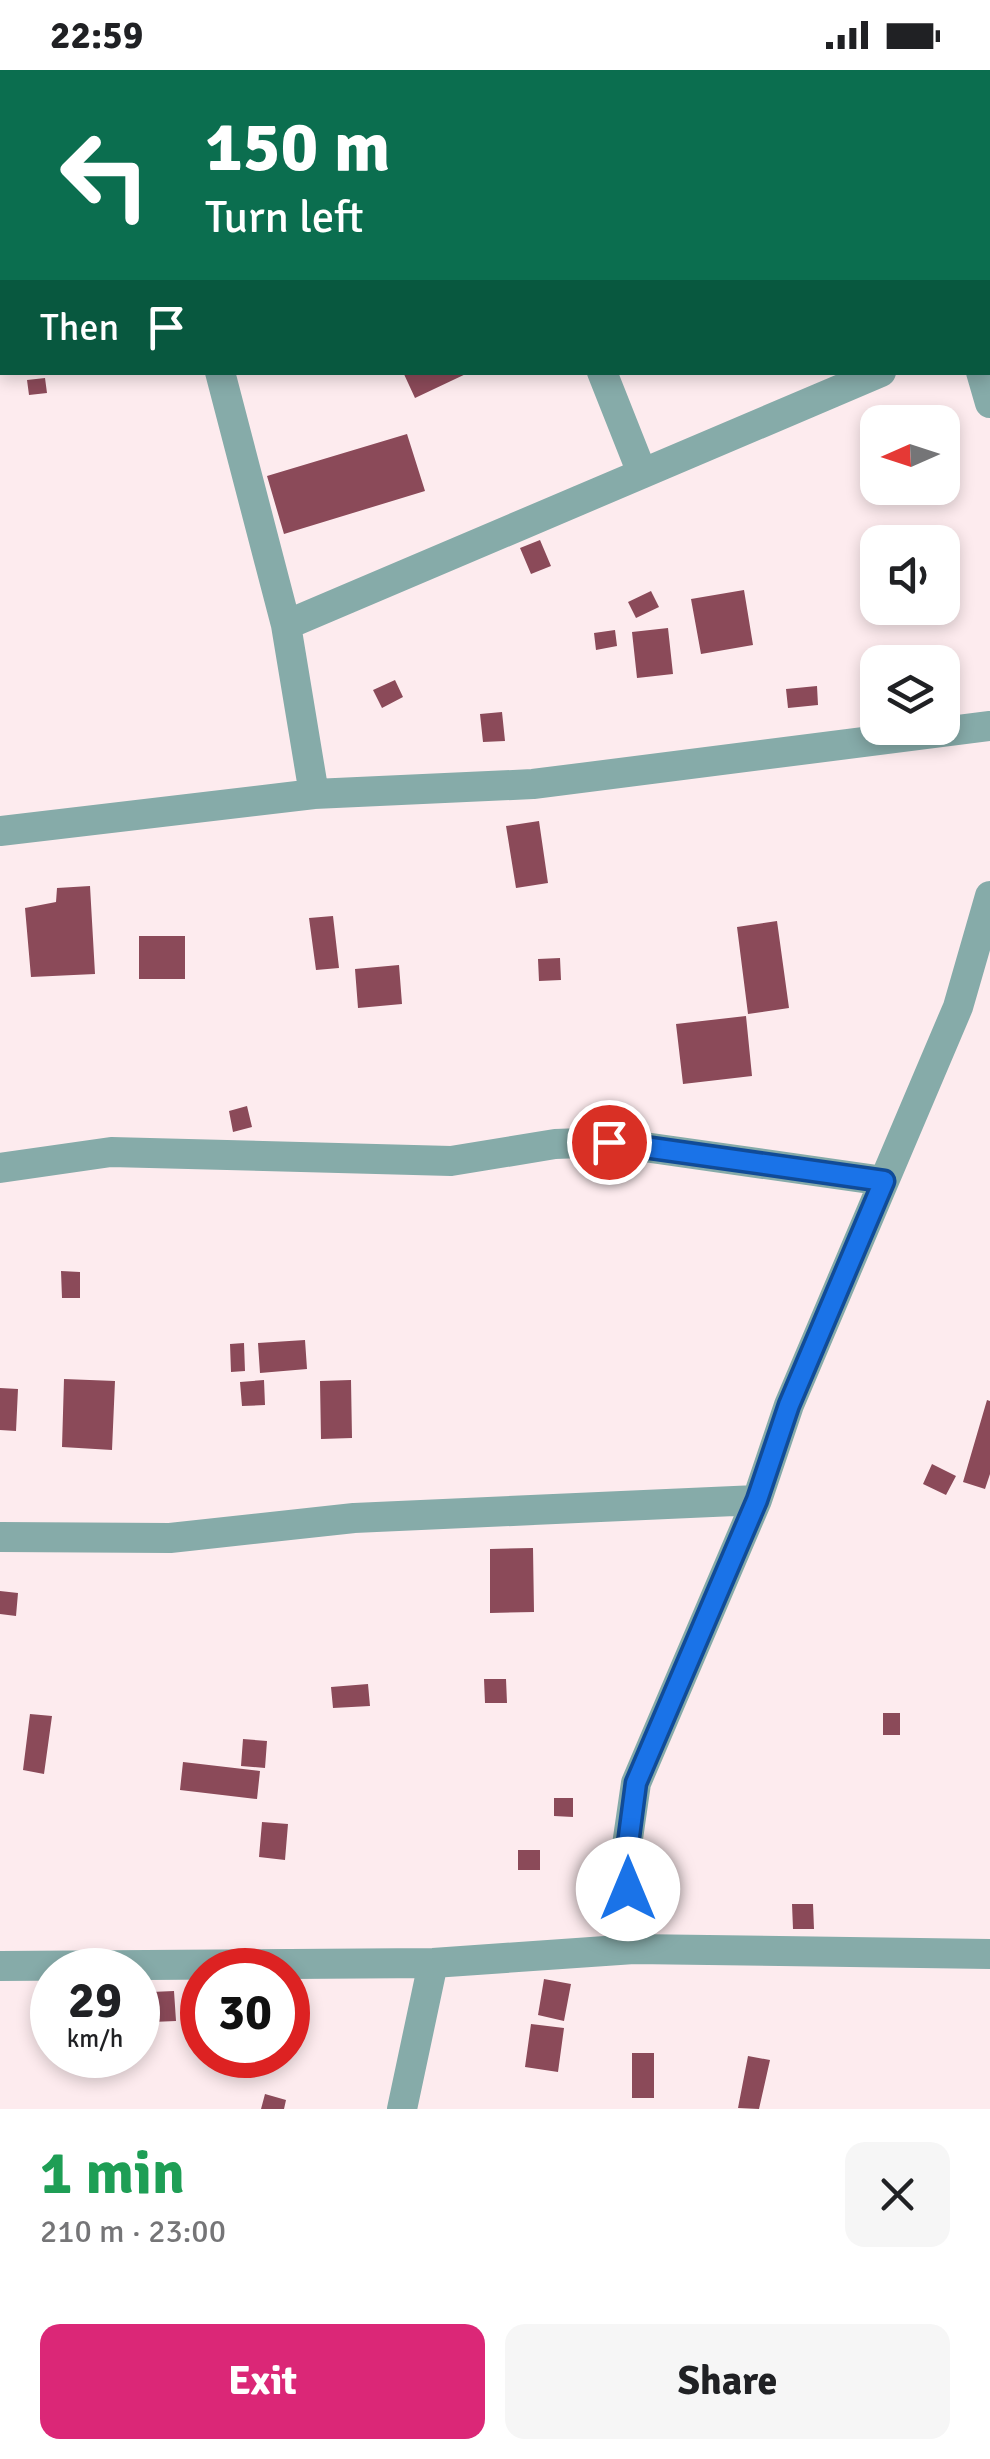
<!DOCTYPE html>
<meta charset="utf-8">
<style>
body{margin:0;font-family:Signika,sans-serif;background:#f6f6f6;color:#202124;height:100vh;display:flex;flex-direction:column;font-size:38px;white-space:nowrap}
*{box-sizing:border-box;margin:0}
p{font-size:32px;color:#757577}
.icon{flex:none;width:55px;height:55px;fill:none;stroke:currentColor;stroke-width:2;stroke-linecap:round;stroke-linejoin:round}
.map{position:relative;height:2039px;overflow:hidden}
.drawer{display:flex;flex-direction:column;background:#fff;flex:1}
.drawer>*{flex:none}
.top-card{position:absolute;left:0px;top:0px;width:990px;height:305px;box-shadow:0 5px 15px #0003;background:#0b6e4f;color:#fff;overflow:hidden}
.needle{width:65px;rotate:267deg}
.buttons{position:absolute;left:860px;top:335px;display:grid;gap:20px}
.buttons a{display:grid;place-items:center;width:100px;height:100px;border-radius:20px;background:#fff;box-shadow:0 5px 15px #0003;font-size:50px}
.speed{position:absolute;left:30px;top:1878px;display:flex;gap:20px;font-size:50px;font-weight:700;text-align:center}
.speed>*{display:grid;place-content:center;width:130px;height:130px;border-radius:50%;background:#fff;box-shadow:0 5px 15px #0003;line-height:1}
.speed small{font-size:25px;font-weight:400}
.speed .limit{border:15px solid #d22;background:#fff;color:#111}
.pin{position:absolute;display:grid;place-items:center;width:85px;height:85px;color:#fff;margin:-42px;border:5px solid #fff;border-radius:50%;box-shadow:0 2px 10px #0007}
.me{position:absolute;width:110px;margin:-55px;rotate:0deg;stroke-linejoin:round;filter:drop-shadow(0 0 8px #0008)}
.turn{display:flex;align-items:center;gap:35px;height:210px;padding:0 40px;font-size:45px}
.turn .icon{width:130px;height:130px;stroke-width:2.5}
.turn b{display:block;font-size:70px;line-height:85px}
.then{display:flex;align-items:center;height:95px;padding:0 40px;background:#0003;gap:20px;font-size:38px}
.round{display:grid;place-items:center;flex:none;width:105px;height:105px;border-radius:20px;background:#f6f6f6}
.summary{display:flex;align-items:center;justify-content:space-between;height:170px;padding:0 40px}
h1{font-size:60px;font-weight:700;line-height:75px;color:#1e9e55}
.primary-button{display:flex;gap:20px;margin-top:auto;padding:20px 40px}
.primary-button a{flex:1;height:115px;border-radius:20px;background:#db2777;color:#fff;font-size:40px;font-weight:700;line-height:115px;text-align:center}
.primary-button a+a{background:#f6f6f6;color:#202124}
.status{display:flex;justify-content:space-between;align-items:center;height:70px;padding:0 50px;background:#fff;direction:ltr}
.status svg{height:28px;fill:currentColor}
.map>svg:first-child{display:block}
.building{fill:#8b4a59}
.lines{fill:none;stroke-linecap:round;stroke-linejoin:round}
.street{stroke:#86aba9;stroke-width:30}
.route-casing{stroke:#114b97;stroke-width:25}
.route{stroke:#1a73e8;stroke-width:18}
</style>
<div class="status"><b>22:59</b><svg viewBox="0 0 49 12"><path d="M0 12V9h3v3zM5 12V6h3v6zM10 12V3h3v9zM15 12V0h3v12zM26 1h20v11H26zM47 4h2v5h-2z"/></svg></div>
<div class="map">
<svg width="990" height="2039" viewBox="0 0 990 2039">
<rect width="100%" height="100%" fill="#fdebee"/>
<path class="building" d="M403 302H470L415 328Z
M45 308 47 323 29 325 27 310Z
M407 364 425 421 284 464 267 406Z
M540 470 551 496 531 504 520 478Z
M744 520 753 575 701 584 691 529Z
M651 521 659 537 636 548 628 532Z
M668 558 673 604 637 608 632 562Z
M615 560 617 576 596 580 594 563Z
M395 610 403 627 382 638 373 620Z
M817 616 818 635 788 638 786 619Z
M502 642 505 671 483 672 480 644Z
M539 751 548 813 516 818 506 756Z
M90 816 95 904 31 907 25 838 56 832 57 818Z
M333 846 339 898 316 900 309 848Z
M777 851 789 938 748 944 737 857Z
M139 866H185V909H139Z
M560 888 561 910 539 911 538 889Z
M399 895 402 934 358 938 355 899Z
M746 946 752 1006 683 1014 676 954Z
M247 1036 252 1057 233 1062 229 1041Z
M61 1201 80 1202V1228H62Z
M305 1270 307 1299 260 1303 258 1273Z
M244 1273 245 1301 231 1302 230 1274Z
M64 1309 115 1311 112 1380 62 1377Z
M264 1310 265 1335 242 1336 240 1312Z
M351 1310 352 1368 321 1369 320 1311Z
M0 1318 18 1319 16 1361 0 1360Z
M987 1330 990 1331V1404L985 1419 963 1412Z
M932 1394 956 1406 946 1425 923 1414Z
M533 1478 534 1542 490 1543V1479Z
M0 1521 18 1523 16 1546 0 1544Z
M484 1609H506L507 1633H485Z
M368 1614 370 1636 333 1638 331 1617Z
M883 1643H900V1665H883Z
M30 1644 52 1646 44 1704 23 1700Z
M243 1669 267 1671 265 1698 241 1696Z
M183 1692 260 1701 257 1729 180 1720Z
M554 1728H573V1747L554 1746Z
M262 1752 288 1754 285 1790 259 1787Z
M518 1780H540V1800H518Z
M792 1834H813L814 1859H793Z
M544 1909 571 1914 564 1951 538 1945Z
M174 1921 176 1951 152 1952 151 1922Z
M531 1954 564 1958 558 2002 525 1997Z
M632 1983H654V2028H632Z
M748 1986 770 1990 759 2039 738 2038Z
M265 2024 286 2030 284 2039H261Z"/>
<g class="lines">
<path class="street" d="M860 0 861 2
M988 115H990
M0 219 2 218
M220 302 286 555 314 724
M602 302 642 403
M981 302 990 333
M286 555 881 302
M0 761 314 724 533 714 990 656
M0 1098 111 1082 451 1091 555 1074 609 1072 884 1111
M0 1467 170 1468 354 1448 757 1430
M634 1879 625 1789 636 1713 757 1430 789 1335 958 937 990 826
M0 1896 433 1893 634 1879 990 1884
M402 2039 433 1893"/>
</g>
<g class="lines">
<defs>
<path id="route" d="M609 1072 884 1111 789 1335 757 1430 636 1713 626 1789 628 1819"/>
</defs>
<use href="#route" class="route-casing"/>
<use href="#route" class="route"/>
</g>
</svg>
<div class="buttons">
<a><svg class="needle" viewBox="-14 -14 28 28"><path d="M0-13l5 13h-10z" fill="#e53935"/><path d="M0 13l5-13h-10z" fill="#757577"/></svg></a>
<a><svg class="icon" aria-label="sound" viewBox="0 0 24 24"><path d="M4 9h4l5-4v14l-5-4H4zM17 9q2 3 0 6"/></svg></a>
<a><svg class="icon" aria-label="layers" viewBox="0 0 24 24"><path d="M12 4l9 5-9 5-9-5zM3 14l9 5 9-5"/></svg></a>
</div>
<div class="speed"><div>29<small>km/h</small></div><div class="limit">30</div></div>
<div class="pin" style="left:609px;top:1072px;background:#d93025"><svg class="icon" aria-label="arrive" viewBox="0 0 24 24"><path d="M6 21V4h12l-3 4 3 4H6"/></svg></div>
<svg class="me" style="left:628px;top:1819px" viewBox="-20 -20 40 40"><circle r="19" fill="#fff"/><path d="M0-13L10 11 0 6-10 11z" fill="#1a73e8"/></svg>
<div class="top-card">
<div class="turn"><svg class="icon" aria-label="left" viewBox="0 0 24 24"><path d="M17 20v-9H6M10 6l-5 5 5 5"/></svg><div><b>150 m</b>Turn left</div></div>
<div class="then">Then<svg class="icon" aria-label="arrive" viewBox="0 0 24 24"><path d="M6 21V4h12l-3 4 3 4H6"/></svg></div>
</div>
</div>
<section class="drawer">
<div class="summary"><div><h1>1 min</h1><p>210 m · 23:00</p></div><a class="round"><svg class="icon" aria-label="close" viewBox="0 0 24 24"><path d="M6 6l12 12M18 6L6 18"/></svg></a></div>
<div class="primary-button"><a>Exit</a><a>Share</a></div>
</section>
